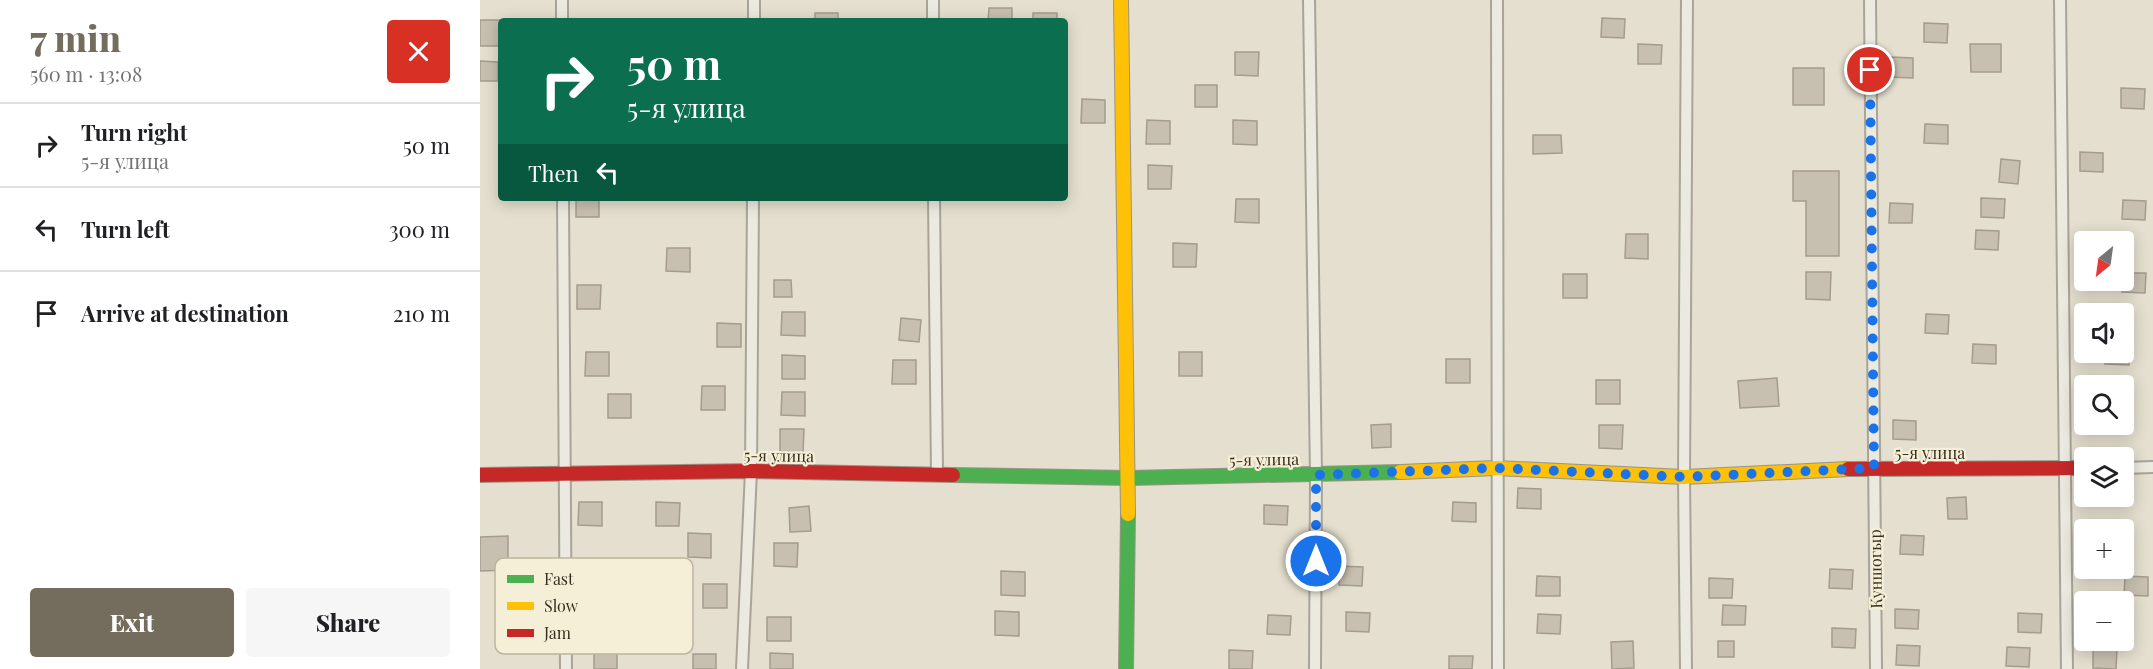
<!DOCTYPE html>
<meta charset="utf-8">
<style>
body{margin:0;font-family:"Playfair Display",serif;background:#f6f6f6;color:#202124;height:100vh;display:flex;flex-direction:column;font-size:22px;white-space:nowrap}
*{box-sizing:border-box;margin:0}
p{font-size:20px;color:#757577}
.icon{flex:none;width:33px;height:33px;fill:none;stroke:currentColor;stroke-width:2;stroke-linecap:round;stroke-linejoin:round}
.map{position:relative;flex:1;overflow:hidden}
.side{display:flex;flex-direction:column;background:#fff;width:480px}
.side>*{flex:none}
.hud{position:absolute;left:18px;top:18px;width:570px;height:183px;border-radius:6px;box-shadow:0 3px 15px #0003;background:#0b6e4f;color:#fff;overflow:hidden}
.needle{width:39px;rotate:209deg}
.buttons{position:absolute;left:1594px;top:231px;display:grid;gap:12px}
.buttons a{display:grid;place-items:center;width:60px;height:60px;border-radius:6px;background:#fff;box-shadow:0 3px 15px #0003;font-size:30px}
.pin{position:absolute;display:grid;place-items:center;width:51px;height:51px;color:#fff;margin:-26px;border:3px solid #fff;border-radius:50%;box-shadow:0 2px 6px #0007}
.me{position:absolute;width:66px;margin:-33px;rotate:0deg;stroke-linejoin:round;filter:drop-shadow(0 0 4px #0008)}
.turn{display:flex;align-items:center;gap:21px;height:126px;padding:0 30px;font-size:27px}
.turn .icon{width:78px;height:78px;stroke-width:2.5}
.turn b{display:block;font-size:42px;line-height:51px}
.then{display:flex;align-items:center;height:57px;padding:0 30px;background:#0003;gap:12px;font-size:22px}
.round{display:grid;place-items:center;flex:none;width:63px;height:63px;border-radius:6px;background:#f6f6f6}
.head{display:flex;align-items:center;justify-content:space-between;height:102px;padding:0 30px}
h1{font-size:36px;font-weight:800;line-height:45px;color:#746c5d}
.cta{display:flex;gap:12px;margin-top:auto;padding:12px 30px}
.cta a{flex:1;height:69px;border-radius:6px;background:#746c5d;color:#fff;font-size:24px;font-weight:800;line-height:69px;text-align:center}
.cta a+a{background:#f6f6f6;color:#202124}
ul{padding:0;list-style:none}
li{display:flex;align-items:center;gap:18px;height:84px;padding:0 30px;border-top:2px solid #e0e0e0}
li div{flex:1}
li b{display:block;font-size:22px}
li em{font-style:normal}
main{display:flex;flex:1;min-height:0}
.map>svg:first-child{display:block}
.building{fill:#c7bfaf;stroke:#a49c8e;stroke-width:1.5}
.lines{fill:none;stroke-linecap:round;stroke-linejoin:round}
.street-casing{stroke:#a9a498;stroke-width:14}
.fast-casing{stroke:#999487;stroke-width:16}
.slow-casing{stroke:#999487;stroke-width:16}
.jam-casing{stroke:#999487;stroke-width:16}
.street{stroke:#eceae0;stroke-width:10}
.fast{stroke:#4caf50;stroke-width:14}
.slow{stroke:#ffc107;stroke-width:14}
.jam{stroke:#c62828;stroke-width:14}
.route{stroke:#1a73e8;stroke-width:10;stroke-dasharray:0 18}
.labels{text-anchor:middle;dominant-baseline:central;stroke-width:4.5;stroke-linejoin:round;paint-order:stroke}
.street-label{font-size:16px;fill:#382e20;stroke:#f4efd6}
.key{fill:#f4efd6;stroke:#bcb59f;stroke-width:1.5}
.key-label{font-size:16px;fill:#382e20}
</style>
<main>
<section class="side">
<div class="head"><div><h1>7 min</h1><p>560 m · 13:08</p></div><a class="round" style="background:#d93025;color:#fff"><svg class="icon" aria-label="close" viewBox="0 0 24 24"><path d="M6 6l12 12M18 6L6 18"/></svg></a></div>
<ul>
<li><svg class="icon" aria-label="right" viewBox="0 0 24 24"><path d="M7 20v-9h11M14 6l5 5-5 5"/></svg><div><b>Turn right</b><p>5-я улица</p></div><em>50 m</em></li>
<li><svg class="icon" aria-label="left" viewBox="0 0 24 24"><path d="M17 20v-9H6M10 6l-5 5 5 5"/></svg><div><b>Turn left</b></div><em>300 m</em></li>
<li><svg class="icon" aria-label="arrive" viewBox="0 0 24 24"><path d="M6 21V4h12l-3 4 3 4H6"/></svg><div><b>Arrive at destination</b></div><em>210 m</em></li>
</ul>
<div class="cta"><a>Exit</a><a>Share</a></div>
</section>
<div class="map">
<svg width="1673" height="669" viewBox="0 0 1673 669">
<rect width="100%" height="100%" fill="#e4dfce"/>
<path class="building" d="M509 8H532V21H508Z
M335 13H358V21H335Z
M553 13H577V21H553Z
M1122 18 1145 19 1144 38 1121 37Z
M0 20H25L21 21V46H0Z
M1444 23 1468 24 1467 43 1444 42Z
M1158 44 1182 45 1181 64H1158Z
M1490 44H1521V72H1491Z
M755 52H779L778 76 755 75Z
M1410 57 1433 58V78L1409 77Z
M0 61 18 62V81H0Z
M1313 68H1344V105H1313Z
M715 85H737V107H715Z
M1641 88 1665 89 1664 109 1641 108Z
M602 99 625 100V123H601Z
M667 120 690 121V144H666Z
M753 120 777 121V145L753 144Z
M1445 124 1468 125V144L1444 143Z
M1053 135H1081L1082 153 1053 154Z
M1600 152 1623 153V172L1600 171Z
M1521 159 1540 161 1538 184 1519 182Z
M668 165 692 166 691 189H668Z
M1313 171H1359V256H1326V201H1313Z
M96 198H119V217H96Z
M1501 198 1525 199 1524 218 1501 217Z
M756 199H779V223L755 222Z
M1643 200 1666 201 1665 220 1642 219Z
M1410 203 1433 204 1432 223H1409Z
M1496 230 1519 231 1518 250 1495 249Z
M1146 234H1168V259L1145 258Z
M693 243 717 244 716 267H693Z
M187 248H210V272L186 271Z
M1326 272H1351L1350 300 1326 299Z
M1644 273H1666L1665 293 1642 292Z
M1083 274H1107V298H1083Z
M294 280H311L312 297H294Z
M97 285H121L120 309H97Z
M302 312H325V336L301 335Z
M1446 314 1469 315 1468 334 1445 333Z
M421 318 441 320 439 342 419 340Z
M237 323 261 324V347H237Z
M1493 344 1516 345V364L1492 363Z
M1644 345 1649 346V365L1625 364 1626 352H1644Z
M106 352H129V376H105Z
M699 352H722V376H699Z
M302 355 325 356V379H302Z
M966 359H990V383H966Z
M413 360H436V384H412Z
M1297 378 1299 406 1260 408 1258 381Z
M1116 380H1140V404H1116Z
M1622 383 1645 384 1644 404V386Z
M222 386H245V410H221Z
M302 392H325V416L301 415Z
M128 394H151V418H128Z
M1413 420 1436 421V440L1413 439Z
M911 424V447L892 448 891 425Z
M1119 425H1143L1142 449 1119 448Z
M300 429H324L323 453 300 452Z
M1038 488 1061 489V509L1037 508Z
M1486 497 1487 519H1468L1467 498Z
M99 502H122V526L98 525Z
M176 502 200 503 199 526H176Z
M973 502 996 503V522L972 521Z
M784 505 808 506 807 525 784 524Z
M329 506 331 531 310 532 309 508Z
M208 533 231 534V558L208 557Z
M1421 535 1444 536 1443 555 1420 554Z
M28 536V570L0 571V537Z
M294 543H318L317 567 294 566Z
M859 566 883 567 882 586 859 585Z
M1350 569 1373 570 1372 589 1349 588Z
M521 571 545 572V596L521 595Z
M1057 576 1080 577V596H1056Z
M1645 576 1668 577V596L1644 595Z
M1229 578 1253 579 1252 598H1229Z
M223 584H247V608H223Z
M1243 605 1266 606 1265 625H1242Z
M1415 609 1439 610 1438 629 1415 628Z
M515 611 539 612V636L515 635Z
M866 612 890 613 889 632 866 631Z
M1538 613 1562 614 1561 633 1538 632Z
M1058 614 1081 615 1080 634 1057 633Z
M788 615 811 616 810 635 787 634Z
M287 617H311V641H287Z
M1352 628 1376 629 1375 648 1352 647Z
M1153 641 1154 668 1132 669 1131 642Z
M1238 641H1254V657H1238Z
M1417 645 1440 646 1439 666 1416 665Z
M1527 647 1550 648 1549 667 1526 666Z
M1613 649 1637 650 1636 669 1613 668Z
M749 650 773 651 772 669H749Z
M114 653H137V669H114Z
M290 653 313 654V669H290Z
M213 654H236V669H213Z
M969 656H993L992 669H969Z"/>
<g class="lines">
<defs>
<path id="street" d="M82 0V21
M453 0V21
M829 0 836 475 835 669
M1017 0 1018 669
M1390 0 1396 669
M1580 0 1587 669
M274 21V0
M83 198 86 669
M454 198 457 474
M1644 468 1673 467
M262 669 271 471 273 198
M1206 669 1204 477 1207 0"/>
<path id="fast" d="M473 475 649 478 920 472
M646 669 648 514"/>
<path id="slow" d="M641 0 648 514
M920 472 1016 468 1204 477 1368 469"/>
<path id="jam" d="M1368 469 1605 468
M0 475 271 471 473 475"/>
</defs>
<use href="#street" class="street-casing"/>
<use href="#fast" class="fast-casing"/>
<use href="#slow" class="slow-casing"/>
<use href="#jam" class="jam-casing"/>
<use href="#street" class="street"/>
<use href="#fast" class="fast"/>
<use href="#slow" class="slow"/>
<use href="#jam" class="jam"/>
</g>
<g class="lines">
<path class="route" d="M836 561V475L1016 468 1204 477 1394 468 1390 70"/>
</g>
<g class="labels">
<g class="street-label">
<text x="1450" y="452">5-я улица</text>
<text transform="translate(299 455) rotate(1)">5-я улица</text>
<text transform="translate(784 459) rotate(-1)">5-я улица</text>
<text transform="translate(1395 569) rotate(-91)">Куншогыр</text>
</g>
</g>
<rect x="15" y="558" width="198" height="96" rx="9" class="key"/>
<rect x="27" y="575" width="27" height="8" fill="#4caf50"/>
<rect x="27" y="602" width="27" height="8" fill="#ffc107"/>
<rect x="27" y="629" width="27" height="8" fill="#c62828"/>
<g class="key-label">
<text x="64" y="585">Fast</text>
<text x="64" y="612">Slow</text>
<text x="64" y="639">Jam</text>
</g>
</svg>
<div class="buttons">
<a><svg class="needle" viewBox="-14 -14 28 28"><path d="M0-13l5 13h-10z" fill="#e53935"/><path d="M0 13l5-13h-10z" fill="#757577"/></svg></a>
<a><svg class="icon" aria-label="sound" viewBox="0 0 24 24"><path d="M4 9h4l5-4v14l-5-4H4zM17 9q2 3 0 6"/></svg></a>
<a><svg class="icon" aria-label="search" viewBox="0 0 24 24"><circle cx="10" cy="10" r="6"/><path d="M15 15l6 6"/></svg></a>
<a><svg class="icon" aria-label="layers" viewBox="0 0 24 24"><path d="M12 4l9 5-9 5-9-5zM3 14l9 5 9-5"/></svg></a>
<a>+</a>
<a>−</a>
</div>
<div class="pin" style="left:1390px;top:70px;background:#d93025"><svg class="icon" aria-label="arrive" viewBox="0 0 24 24"><path d="M6 21V4h12l-3 4 3 4H6"/></svg></div>
<svg class="me" style="left:836px;top:561px" viewBox="-20 -20 40 40"><circle r="17" fill="#1a73e8" stroke="#fff" stroke-width="3"/><path d="M0-11L8 9 0 5-8 9z" fill="#fff"/></svg>
<div class="hud">
<div class="turn"><svg class="icon" aria-label="right" viewBox="0 0 24 24"><path d="M7 20v-9h11M14 6l5 5-5 5"/></svg><div><b>50 m</b>5-я улица</div></div>
<div class="then">Then<svg class="icon" aria-label="left" viewBox="0 0 24 24"><path d="M17 20v-9H6M10 6l-5 5 5 5"/></svg></div>
</div>
</div>
</main>
